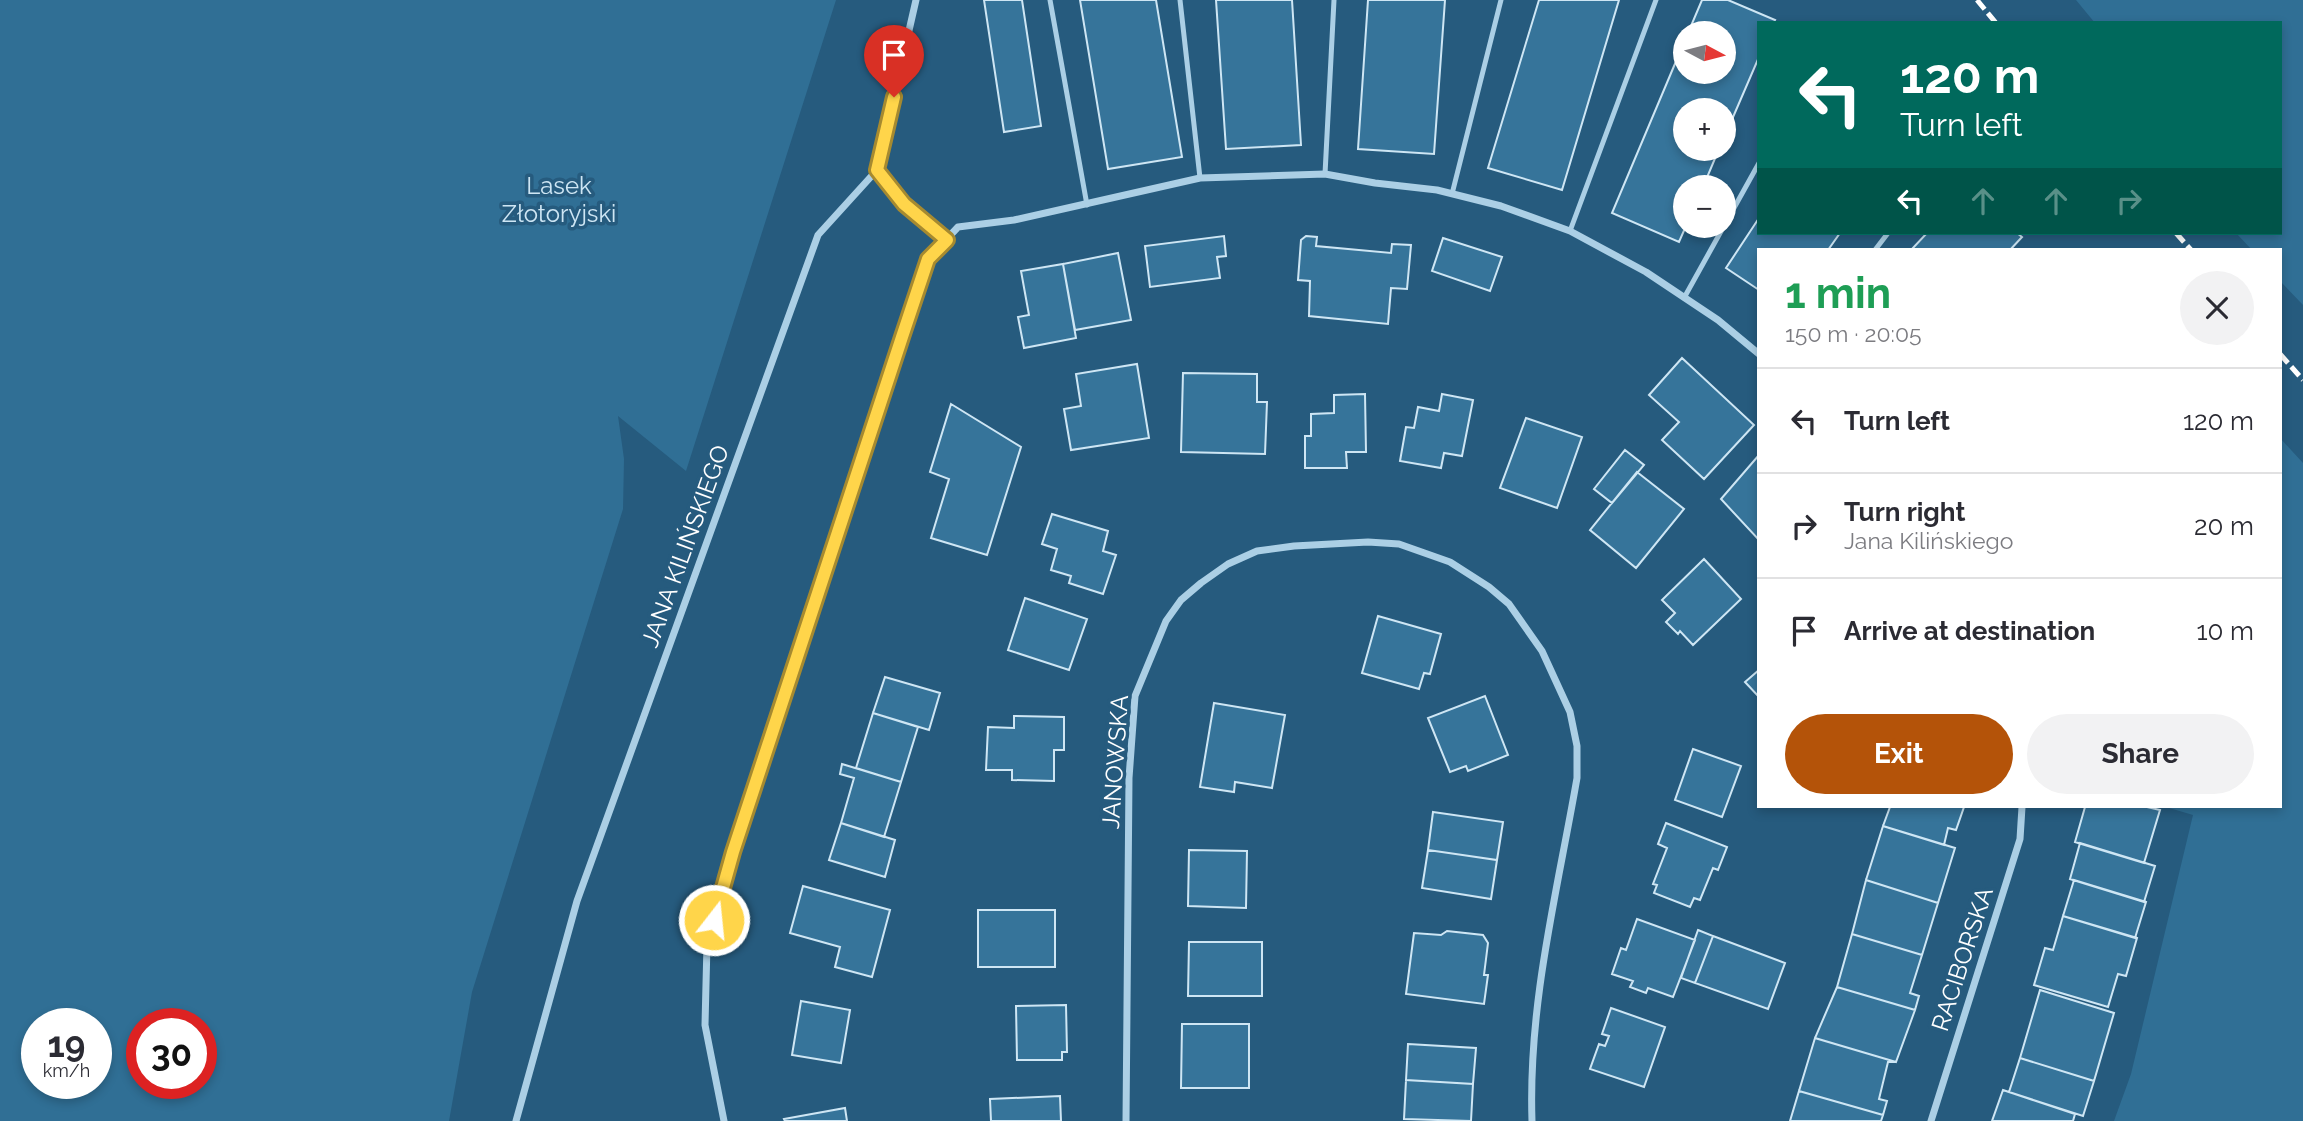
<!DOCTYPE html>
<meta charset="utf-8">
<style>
body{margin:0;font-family:Raleway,sans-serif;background:#f2f2f3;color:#2b2b33;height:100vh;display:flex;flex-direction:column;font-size:26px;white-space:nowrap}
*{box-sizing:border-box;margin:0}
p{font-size:23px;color:#7c7c81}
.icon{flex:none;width:38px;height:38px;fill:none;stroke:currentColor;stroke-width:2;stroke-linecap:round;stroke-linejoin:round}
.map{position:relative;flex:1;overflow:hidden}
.side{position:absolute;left:1757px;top:248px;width:525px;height:560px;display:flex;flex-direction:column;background:#fff;border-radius:0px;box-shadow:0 4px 10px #0003}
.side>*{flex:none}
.top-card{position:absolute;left:1757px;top:21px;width:525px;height:214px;border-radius:0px;box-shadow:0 4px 10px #0003;background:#00695c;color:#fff;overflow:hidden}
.needle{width:46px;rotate:97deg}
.tools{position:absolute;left:1673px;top:21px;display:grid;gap:14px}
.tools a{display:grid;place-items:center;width:63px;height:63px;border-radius:50%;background:#fff;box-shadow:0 4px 10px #0003;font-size:35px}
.speed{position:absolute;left:21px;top:1008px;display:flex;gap:14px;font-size:35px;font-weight:700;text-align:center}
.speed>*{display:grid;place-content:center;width:91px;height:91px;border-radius:50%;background:#fff;box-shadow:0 4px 10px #0003;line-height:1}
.speed small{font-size:18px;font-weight:400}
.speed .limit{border:10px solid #d22;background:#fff;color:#111}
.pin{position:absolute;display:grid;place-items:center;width:60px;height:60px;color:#fff;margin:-72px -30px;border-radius:50% 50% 50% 0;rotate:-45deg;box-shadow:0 0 7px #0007}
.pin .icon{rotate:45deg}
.me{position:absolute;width:77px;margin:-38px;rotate:16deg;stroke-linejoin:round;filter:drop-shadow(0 0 5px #0008)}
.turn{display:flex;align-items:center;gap:24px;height:147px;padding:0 28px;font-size:32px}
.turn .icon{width:91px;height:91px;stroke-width:2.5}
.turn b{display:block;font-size:49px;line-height:60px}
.lanes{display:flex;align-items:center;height:66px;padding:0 28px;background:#0003;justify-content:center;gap:35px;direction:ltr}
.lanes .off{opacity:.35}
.round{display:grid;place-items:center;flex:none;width:74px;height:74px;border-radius:37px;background:#f2f2f3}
.head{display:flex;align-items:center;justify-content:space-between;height:119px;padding:0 28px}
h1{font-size:42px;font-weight:700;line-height:52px;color:#1e9e55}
.primary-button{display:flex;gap:14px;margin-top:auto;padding:14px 28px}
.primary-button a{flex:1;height:80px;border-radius:42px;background:#b45309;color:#fff;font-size:28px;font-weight:700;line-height:80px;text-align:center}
.primary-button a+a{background:#f2f2f3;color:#2b2b33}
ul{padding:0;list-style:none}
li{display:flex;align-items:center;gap:21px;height:105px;padding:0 28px;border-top:2px solid #e1e1e2}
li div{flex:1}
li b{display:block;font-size:26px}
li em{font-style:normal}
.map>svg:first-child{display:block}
.green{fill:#306f95;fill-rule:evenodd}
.building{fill:#36749a;stroke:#cee6f4;stroke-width:2}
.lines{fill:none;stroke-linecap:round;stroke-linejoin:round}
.lane{stroke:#abcfe5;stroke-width:5}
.street{stroke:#abcfe5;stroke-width:7}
.rail{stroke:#fff;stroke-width:5;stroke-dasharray:12 5;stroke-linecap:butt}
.route-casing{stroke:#a68a30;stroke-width:18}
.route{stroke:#ffd54a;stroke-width:12}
.labels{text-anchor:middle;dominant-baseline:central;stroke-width:7;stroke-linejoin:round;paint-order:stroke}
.park-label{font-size:24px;fill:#cee6f4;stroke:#265b7e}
.street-label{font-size:24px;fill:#fff;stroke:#265b7e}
</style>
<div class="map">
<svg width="2303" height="1121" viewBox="0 0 2303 1121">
<rect width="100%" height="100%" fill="#265b7e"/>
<path class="green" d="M0 0H836L686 471 618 416 624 459 623 509 472 992 449 1121H0ZM37 1024H96V1083H37ZM142 1024H201V1083H142Z
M2076 0H2303V305L2280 281V250H2252L2236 233H2280V23H2095Z
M2280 438 2303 463V1121H2114L2131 1074 2193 815 2166 807H2280Z"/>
<path class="building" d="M984 0H1022L1041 126 1004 132Z
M1080 0H1156L1182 157 1108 169Z
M1216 0H1292L1301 145 1226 149Z
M1368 0H1445L1434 154 1358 149Z
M1539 0H1619L1562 190 1488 168Z
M1702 0H1728L1775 20 1773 23H1759V57L1724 138V110H1685V149H1719L1703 187H1685L1686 226 1679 242 1612 213 1685 40V72H1724V33H1688Z
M1759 218V233H1840L1828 250H1759V290L1726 268Z
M1927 233H2017L2022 237 2010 250H1911Z
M1224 236 1226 256 1217 257 1220 278 1150 287 1145 246Z
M1306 236 1317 237 1316 246 1391 253 1392 244 1411 245 1407 289 1391 288 1388 324 1309 316 1310 281 1298 280 1301 240Z
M1443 238 1502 257 1490 291 1432 271Z
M1118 253 1131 320 1075 330 1063 264Z
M1063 264 1076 338 1024 348 1018 317 1029 315 1021 271Z
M1682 358 1754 425 1704 479 1662 440 1679 422 1649 395Z
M1137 364 1149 438 1071 450 1064 409 1081 406 1076 374Z
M1183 373 1257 374V402H1267L1265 454 1181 452Z
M1365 394 1366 452H1346L1347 468H1305V436H1311V414L1334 413V395Z
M1442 394 1473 400 1462 456 1444 453 1441 468 1400 461 1406 427 1414 428 1418 407 1439 411Z
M951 404 1021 447 987 555 931 538 949 479 930 472Z
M1526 418 1582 437 1557 508 1500 488Z
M1625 450 1644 465 1612 503 1594 489Z
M1759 455V540L1721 499Z
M1637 472 1684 509 1636 568 1590 530Z
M1052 514 1108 531 1103 551 1116 555 1103 594 1069 583 1071 576 1051 570 1057 549 1042 544Z
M1704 559 1741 599 1693 645 1680 631 1678 634 1666 622 1675 613 1662 600Z
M1025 598 1087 619 1069 670 1008 650Z
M1378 616 1441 634 1430 674 1424 673 1419 689 1362 673Z
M1759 670V697L1745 682Z
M885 677 940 693 929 730 873 713Z
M1485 696 1508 755 1468 771 1466 766 1450 772 1428 718Z
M1214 703 1285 715 1272 788 1235 782 1234 792 1200 787Z
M873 713 918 727 901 782 856 768Z
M1014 716 1064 717V750H1054V781L1012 780V770H986L988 727 1014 728Z
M1693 749 1741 766 1722 817 1675 800Z
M842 764 901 782 884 837 841 823 854 778 840 774Z
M1890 807H1964L1956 830 1948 828 1944 845 1883 826Z
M2085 807H2147L2160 810 2144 863 2075 842Z
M1433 812 1503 822 1497 860 1428 850Z
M841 823 895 840 885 877 829 860Z
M1666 823 1727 847 1718 870 1713 868 1700 900 1694 898 1690 907 1654 893 1657 885 1653 884 1667 848 1658 844Z
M1883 826 1955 848 1938 903 1866 880Z
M2080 843 2155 866 2144 902 2070 879Z
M1189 850 1247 851 1246 908 1188 906Z
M1428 850 1497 860 1491 899 1422 888Z
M1866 880 1938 903 1922 955 1852 934Z
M2074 880 2146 902 2135 938 2063 916Z
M803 886 890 910 872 977 835 967 840 947 790 933Z
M978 910H1055V967H978Z
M2063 916 2137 938 2126 976 2118 974 2108 1007 2034 985 2045 948 2053 950Z
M1637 919 1695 940 1673 997 1648 988 1646 993 1630 987 1633 981 1612 974 1621 948 1626 950Z
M1698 930 1713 936 1695 983 1681 978Z
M1447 931 1483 935 1488 943 1484 975H1488L1484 1004 1406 994 1414 933 1441 935Z
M1852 934 1922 955 1910 993 1919 996 1915 1010 1837 987Z
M1713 936 1785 963 1768 1009 1695 983Z
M1189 942H1262V996H1188Z
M1837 987 1915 1010 1896 1062 1815 1038Z
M2040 990 2114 1013 2094 1081 2020 1058Z
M801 1001 850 1010 841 1063 792 1055Z
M1066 1005 1067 1052H1062V1060H1017L1016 1006Z
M1611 1008 1665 1027 1644 1087 1590 1069 1599 1044 1605 1046 1609 1036 1602 1034Z
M1182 1024H1249V1088H1181Z
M1815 1038 1896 1062H1888L1879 1099 1887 1101 1883 1115 1799 1091Z
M1408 1044 1476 1048 1473 1084 1406 1080Z
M2020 1058 2094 1081 2083 1116 2009 1092Z
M1406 1080 1473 1084 1471 1121 1404 1119Z
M2003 1090 2075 1114 2073 1121H1992Z
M1799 1091 1883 1115 1881 1121H1790Z
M1060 1096 1061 1121H991L990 1099Z
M845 1108 847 1121H785L784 1119Z"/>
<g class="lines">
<path class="lane" d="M1050 0 1087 205
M1180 0 1200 178
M877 170 904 204 947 240
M1325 174 1334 0
M1452 194 1501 0
M1570 231 1656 0
M1875 250 1888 233
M1684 298 1759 163"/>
<path class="street" d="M516 1121 577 901 818 235 877 170 916 0
M724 1121 705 1025 707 944 733 852 928 259 958 227 1014 220 1200 178 1325 174 1375 183 1437 190 1501 206 1570 231 1646 272 1718 320 1759 354
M1126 1121 1129 778 1135 696 1166 621 1181 600 1201 583 1228 564 1257 551 1294 546 1368 542 1399 544 1450 562 1489 587 1509 604 1542 651 1570 712 1577 746V778C1557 893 1528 1004 1532 1121
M1931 1121 2020 839 2022 807"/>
<path class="rail" d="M1977 0 1996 23
M2176 233 2191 250
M2280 354 2303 380"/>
</g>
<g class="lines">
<defs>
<path id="route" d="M714 920 733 852 902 337 928 259 947 240 904 204 877 170 894 97"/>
</defs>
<use href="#route" class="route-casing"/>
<use href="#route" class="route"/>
</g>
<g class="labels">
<g class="park-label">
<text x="559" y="185">Lasek<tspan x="559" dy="28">Złotoryjski</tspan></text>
</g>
<g class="street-label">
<text transform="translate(685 546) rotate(-70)">JANA KILIŃSKIEGO</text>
<text transform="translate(1115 762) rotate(-86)">JANOWSKA</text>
<text transform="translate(1962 959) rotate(-72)">RACIBORSKA</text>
</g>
</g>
</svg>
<div class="tools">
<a><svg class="needle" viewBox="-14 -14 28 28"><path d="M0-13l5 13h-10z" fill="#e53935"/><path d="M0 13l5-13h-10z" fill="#7c7c81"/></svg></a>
<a>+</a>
<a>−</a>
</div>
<div class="speed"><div>19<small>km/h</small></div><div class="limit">30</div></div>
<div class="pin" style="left:894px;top:97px;background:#d93025"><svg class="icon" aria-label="arrive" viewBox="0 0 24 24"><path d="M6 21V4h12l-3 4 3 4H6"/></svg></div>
<svg class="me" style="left:714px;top:920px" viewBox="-20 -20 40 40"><circle r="17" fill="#ffd54a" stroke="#fff" stroke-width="3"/><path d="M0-11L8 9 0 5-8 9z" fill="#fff"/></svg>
<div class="top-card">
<div class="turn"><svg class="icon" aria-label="left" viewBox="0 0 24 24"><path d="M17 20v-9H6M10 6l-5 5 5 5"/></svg><div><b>120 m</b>Turn left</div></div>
<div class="lanes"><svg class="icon" aria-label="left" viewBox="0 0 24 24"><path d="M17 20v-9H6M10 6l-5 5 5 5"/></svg><svg class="icon off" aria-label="ahead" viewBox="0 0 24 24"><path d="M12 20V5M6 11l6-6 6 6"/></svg><svg class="icon off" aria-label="ahead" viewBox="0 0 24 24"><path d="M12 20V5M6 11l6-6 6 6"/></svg><svg class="icon off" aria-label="right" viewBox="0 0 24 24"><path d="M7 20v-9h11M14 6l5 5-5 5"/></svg></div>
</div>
<section class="side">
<div class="head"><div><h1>1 min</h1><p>150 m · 20:05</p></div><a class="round"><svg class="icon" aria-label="close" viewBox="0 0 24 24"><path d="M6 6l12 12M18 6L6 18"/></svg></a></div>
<ul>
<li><svg class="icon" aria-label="left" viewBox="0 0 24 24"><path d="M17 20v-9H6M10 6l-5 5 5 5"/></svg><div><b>Turn left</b></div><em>120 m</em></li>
<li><svg class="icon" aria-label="right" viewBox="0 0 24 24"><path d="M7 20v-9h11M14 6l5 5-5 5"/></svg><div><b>Turn right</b><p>Jana Kilińskiego</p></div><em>20 m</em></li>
<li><svg class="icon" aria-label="arrive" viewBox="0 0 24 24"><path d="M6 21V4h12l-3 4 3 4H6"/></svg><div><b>Arrive at destination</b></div><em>10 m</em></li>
</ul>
<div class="primary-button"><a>Exit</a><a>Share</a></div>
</section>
</div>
